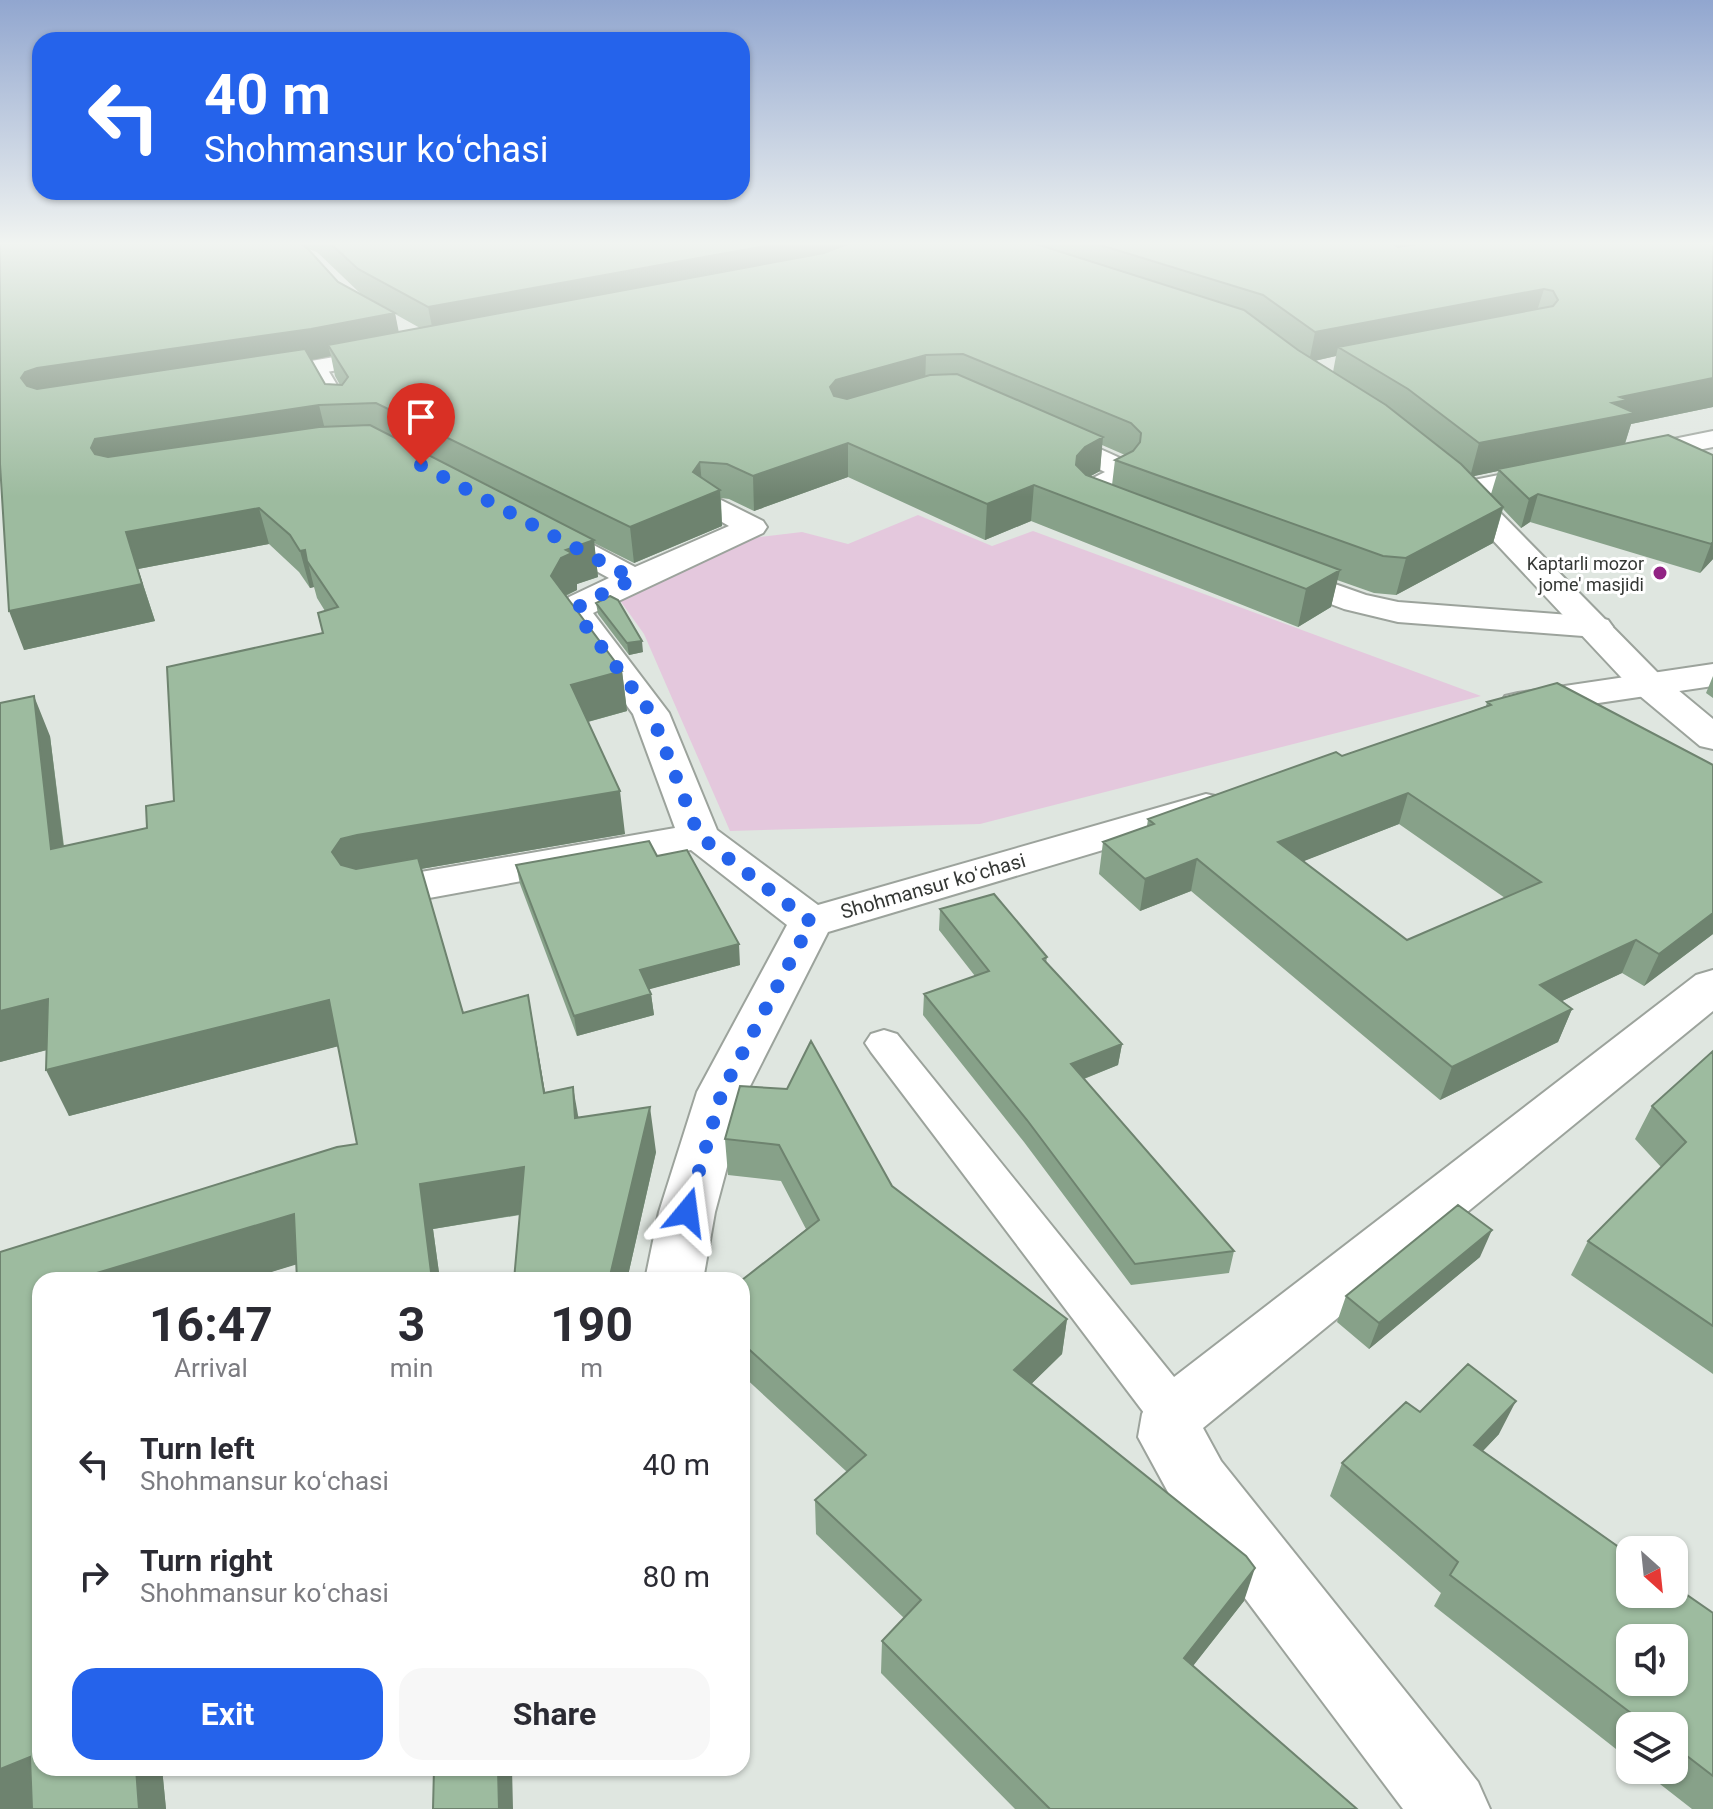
<!DOCTYPE html>
<meta charset="utf-8">
<style>
body{margin:0;font-family:Roboto,sans-serif;background:#f7f7f7;color:#2b2b33;height:100vh;display:flex;flex-direction:column;font-size:30px;white-space:nowrap}
*{box-sizing:border-box;margin:0}
p{font-size:26px;color:#7c7c81}
.icon{flex:none;width:44px;height:44px;fill:none;stroke:currentColor;stroke-width:2;stroke-linecap:round;stroke-linejoin:round}
.map{position:relative;flex:1;overflow:hidden}
.sheet{position:absolute;left:32px;top:1272px;width:718px;height:504px;display:flex;flex-direction:column;background:#fff;border-radius:24px;box-shadow:0 2px 6px #0004}
.sheet>*{flex:none}
.guide{position:absolute;left:32px;top:32px;width:718px;height:168px;border-radius:24px;box-shadow:0 2px 6px #0004;background:#2563eb;color:#fff;overflow:hidden}
.needle{width:52px;rotate:153deg}
.buttons{position:absolute;left:1616px;top:1536px;display:grid;gap:16px}
.buttons a{display:grid;place-items:center;width:72px;height:72px;border-radius:16px;background:#fff;box-shadow:0 2px 6px #0004;font-size:40px}
.pin{position:absolute;display:grid;place-items:center;width:68px;height:68px;color:#fff;margin:-82px -34px;border-radius:50% 50% 50% 0;rotate:-45deg;box-shadow:0 0 8px #0007}
.pin .icon{rotate:45deg}
.me{position:absolute;width:88px;margin:-44px;rotate:16deg;stroke-linejoin:round;filter:drop-shadow(0 0 6px #0008)}
.turn{display:flex;align-items:center;gap:28px;height:168px;padding:0 40px;font-size:36px}
.turn .icon{width:104px;height:104px;stroke-width:2.5}
.turn b{display:block;font-size:56px;line-height:68px}
.eta{display:flex;justify-content:space-evenly;align-items:center;height:136px;text-align:center}
.eta b{font-size:48px;font-weight:700;line-height:56px}
.cta{display:flex;gap:16px;margin-top:auto;padding:16px 40px}
.cta a{flex:1;height:92px;border-radius:24px;background:#2563eb;color:#fff;font-size:32px;font-weight:700;line-height:92px;text-align:center}
.cta a+a{background:#f7f7f7;color:#2b2b33}
ul{padding:0;list-style:none}
li{display:flex;align-items:center;gap:24px;height:112px;padding:0 40px}
li div{flex:1}
li b{display:block;font-size:30px}
li em{font-style:normal}
.map>svg:first-child{display:block}
.green{fill:#e4c8dd}
.lines{fill:none;stroke-linecap:round;stroke-linejoin:round}
.lane-casing{stroke:#9ca39c;stroke-width:4}
.street-casing{stroke:#9ca39c;stroke-width:4}
.secondary-casing{stroke:#9ca39c;stroke-width:4}
.lane{fill:#fff;fill-rule:evenodd}
.street{fill:#fff;fill-rule:evenodd}
.secondary{fill:#fff;fill-rule:evenodd}
.wall{fill:#87a189;fill-rule:evenodd}
.shaded-wall{fill:#6e836f}
.building{fill:#9dbb9f;stroke:#6e836f;stroke-width:2;fill-rule:evenodd}
.route{stroke:#2563eb;stroke-width:14;stroke-dasharray:0 25.2}
.poi-dot{fill:#922384;stroke:#fff;stroke-width:3}
.labels{text-anchor:middle;dominant-baseline:central;stroke-width:6;stroke-linejoin:round;paint-order:stroke}
.far-poi-label{font-size:18px;fill:#353835;stroke:#fff;text-anchor:end}
.street-label{font-size:20px;fill:#353835;stroke:#fff}
</style>
<div class="map">
<svg width="1713" height="1809" viewBox="0 0 1713 1809">
<rect width="100%" height="100%" fill="#dfe6e0"/>
<path class="green" d="M918 515 992 546 1033 531 1481 696 980 824 730 831 644 634 619 599 751 538 802 532 848 544Z"/>
<g class="lines">
<defs>
<path id="lane" d="M318 363 325 365 352 410 349 414H335L332 410 309 369Z
M884 1030 897 1034 1191 1398 1198 1414 1191 1430 1174 1436 1157 1430 871 1052 865 1043 871 1034Z"/>
<path id="street" d="M392 347 400 349 404 354 400 359 259 384 250 382 247 377 250 372 259 370Z
M1045 424 1131 463 1135 469 1129 482 1105 494 1130 506 1135 512 1130 518C1113 523 1085 512 1075 497L1079 485 1105 472 1036 438 1032 432 1036 426Z
M1713 431V447L1629 464 1619 462 1615 456 1619 450Z
M1554 464 1564 466 1568 472 1564 478 1464 499 1454 496 1450 490 1454 484Z
M713 496 763 521 767 527 763 533 593 613 669 713 717 830 818 905 1206 794 1220 797 1226 806 1220 815 828 932 747 1092 715 1212 703 1280H645L659 1212 697 1092 787 925 691 850 369 909 354 905 347 895 354 885 369 881 675 828 633 714 559 613 569 597 609 578 532 536 528 530 532 524 543 521 554 524 635 567 729 526 703 511 698 505 703 499Z
M1278 564 1366 595 1398 602 1596 617 1608 620 1613 627 1608 634 1596 637 1398 622 1344 609 1267 580 1262 573 1267 566Z
M1713 664V686L1518 715 1505 712 1500 704 1505 696 1518 693Z
M1713 970V1011L1203 1428 1221 1461 1478 1782 1490 1809H1403L1175 1505 1138 1437 1142 1414 1152 1394 1696 975Z"/>
<path id="secondary" d="M1455 475 1465 477 1660 675 1713 719V749L1700 746 1634 691 1445 489 1441 483 1445 477Z"/>
</defs>
<use href="#lane" class="lane-casing"/>
<use href="#street" class="street-casing"/>
<use href="#secondary" class="secondary-casing"/>
<use href="#lane" class="lane"/>
<use href="#street" class="street"/>
<use href="#secondary" class="secondary"/>
</g>
<path class="wall" d="M0 244H1713V407L1631 424 1625 444 1713 455V559L1700 573 1530 522 1521 528 1503 509 1493 543 1396 595 1374 593 1337 580 1331 607 1298 627 1031 521 985 540 848 477 754 511 729 499 721 498 722 526 634 563 594 543 598 577 577 584V590L566 596 622 671 627 711 588 722 625 834 421 869 463 1013 536 1040 545 1093 579 1117 656 1152 627 1280H514L520 1215 433 1229 440 1280H297L296 1264 245 1280H40V1768H162L166 1809H0V1252L357 1144 338 1046 69 1116 47 1050 0 1062 50 736 64 846 147 828 174 801 323 633 325 611 317 598 314 587 310 588 299 572 269 544 138 569 155 621 24 650ZM306 248 317 252 363 296 338 282ZM395 314 420 328 398 332ZM331 356 335 376 340 385 325 384 311 360ZM1336 356 1333 372 1315 361ZM1102 445 1125 455 1115 460 1112 485 1090 476 1100 471ZM1498 471 1491 494 1473 476Z
M596 603 643 652 629 655 598 614Z
M1713 676V698L1706 693Z
M1487 702 1713 765V934L1644 986 1622 973 1562 1001 1572 1009 1558 1042 1440 1100 1191 891 1140 911 1099 874 1103 842 1147 826 1148 819 1342 756 1486 706ZM1399 824 1505 898 1407 940 1303 861Z
M657 856 740 965 649 989 651 994 654 1015 577 1036 520 884 516 865Z
M940 909 1047 957 1046 963 1122 1044 1118 1065 1084 1079 1234 1251 1229 1273 1131 1285 1024 1142 923 1015 924 994 975 976 939 930Z
M1713 1051V1374L1571 1275 1588 1241 1661 1167 1635 1139 1652 1106Z
M740 1086 892 1186 1067 1319 1062 1354 1031 1384 1244 1601 1193 1666 1357 1809H1015L881 1673 882 1641 904 1618 816 1534 815 1500 847 1472 742 1375V1280L806 1229 781 1181 728 1175 725 1139Z
M1480 1257 1369 1349 1337 1322 1346 1296Z
M1420 1412 1499 1434 1483 1451 1713 1613V1809H1692L1642 1770H1674V1726H1630V1760L1434 1606 1441 1593 1330 1496 1342 1463Z"/>
<path class="shaded-wall" d="M776 244H864L434 336 428 307Z
M1544 289 1535 317 1338 347 1336 356 1309 362 1315 332Z
M395 313 401 343 328 345 331 356 317 359 48 399 37 403 21 378 25 372 37 368Z
M926 355 925 386 836 412 830 387 836 380Z
M1713 378V407L1631 424 1624 446 1498 469V471L1470 477 1479 443 1612 403 1620 397Z
M319 405 327 438 106 472 91 448 95 439Z
M1103 437 1100 471 1082 481 1074 490 1077 456 1085 447Z
M848 443V477L754 511 753 476Z
M700 462 703 496 720 490 722 526 634 563 630 527 693 472Z
M1034 485 1031 521 985 540 987 504Z
M1538 494 1530 522 1521 528 1529 499Z
M1503 507 1493 543 1396 595 1406 558Z
M259 508 269 544 138 569 155 621 24 650 9 611 126 532Z
M594 540 598 577 577 584V590L566 595 556 613 551 576 566 550Z
M1713 542V559L1700 573 1711 544Z
M305 550 314 587 310 588 300 551Z
M1340 570 1331 607 1298 627 1306 589Z
M642 641 643 652 629 655 627 643Z
M622 671 627 711 576 725 571 685Z
M34 696 50 736 69 892 51 849Z
M620 791 625 834 368 878 353 882 332 852 341 839 357 835Z
M1408 793 1399 824 1271 874 1278 842Z
M1197 859 1191 891 1140 911 1145 879Z
M1713 913V934L1644 986 1659 954Z
M1636 940 1622 973 1526 1018 1540 985Z
M739 944 740 965 643 991 640 970Z
M651 994 654 1015 577 1036 574 1016Z
M528 995 536 1040 553 1138 544 1093Z
M48 999 70 1044 0 1062V1011Z
M329 1000 343 1045 69 1116 46 1070Z
M1572 1009 1558 1042 1440 1100 1452 1067Z
M1122 1044 1118 1065 1068 1085 1071 1064Z
M573 1087 581 1132 575 1118Z
M650 1107 656 1152 627 1280H609Z
M524 1167 534 1212 433 1229 440 1280H432L420 1184Z
M294 1214 311 1260 245 1280H91L90 1275Z
M1492 1230 1480 1257 1369 1349 1379 1323Z
M1067 1319 1062 1354 1010 1405 1014 1370Z
M1516 1401 1499 1434 1458 1477 1474 1445Z
M1255 1568 1244 1601 1174 1690 1184 1658Z
M30 1757 32 1809H0V1769Z
M136 1768H162L166 1809H139Z
M498 1768H512L513 1809H499Z"/>
<path class="building" d="M0 244H301L308 249 338 282 395 313 311 329 37 368 25 372 21 378 27 386 37 389 305 349 325 384 342 385 348 377 328 345 824 253 847 244H1036L1244 310 1298 350 1386 405 1461 464 1503 507 1406 558 1383 556 1115 460 1133 451 1140 442 1141 433 1131 423 963 354 926 355 836 380 830 387 834 396 847 399 930 375 957 374 1103 437 1085 447 1077 456 1076 465 1086 475 1340 570 1306 589 1034 485 987 504 848 443 753 476 727 464 700 462 693 472 720 490 630 527 376 403 319 405 95 439 91 448 95 454 108 457 319 427 370 425 594 540 566 550 572 553 561 558 551 576 622 671 571 685 620 791 357 835 341 839 332 852 341 865 356 869 418 858 463 1013 528 995 544 1093 573 1087 575 1118 650 1107 609 1280H514L524 1167 420 1184 432 1280H297L294 1214 90 1275 91 1280H40V1768H136L139 1809H32L30 1757 0 1769V1252L337 1147 357 1144 329 1000 46 1070 48 999 0 1011V703L34 696 51 849 147 828 146 806 174 801 167 667 323 633 318 613 338 607 307 561 305 550 300 551 290 535 259 508 126 532 142 584 9 611 0 464Z
M331 244H776L428 307 358 269Z
M1097 244H1393L1398 247 1416 244H1713V378L1620 397 1628 400 1612 403 1635 413 1479 443 1408 389 1338 347 1553 306 1558 300 1553 291 1544 289 1315 332 1263 295Z
M1668 435 1713 455V542L1711 544 1538 494 1529 499 1498 469Z
M610 596 618 600 642 641 627 643 596 603Z
M1557 683 1713 765V913L1659 954 1636 940 1540 985 1572 1009 1452 1067 1197 859 1145 879 1103 842 1154 824 1148 819 1336 752 1342 756 1491 705 1487 702ZM1408 793 1541 882 1407 940 1278 842Z
M649 841 657 856 687 850 739 944 640 970 651 994 574 1016 516 865Z
M994 894 1047 957 1043 959 1122 1044 1071 1064 1234 1251 1135 1264 1027 1120 924 994 989 971 940 909Z
M811 1041 892 1186 1067 1319 1014 1370 1246 1556 1255 1568 1184 1658 1357 1809H1050L882 1641 921 1600 815 1500 866 1455 742 1343V1280L819 1220 779 1145 725 1139 740 1086 787 1089Z
M1713 1051V1326L1588 1241 1686 1142 1652 1106Z
M1458 1205 1492 1230 1379 1323 1346 1296Z
M1468 1364 1516 1401 1474 1445 1630 1555V1594H1674V1586L1713 1613V1776L1674 1746V1726H1648L1450 1575 1458 1562 1342 1463 1406 1402 1420 1412ZM1630 1638H1674V1682H1630Z
M434 1768H498L499 1809H433Z"/>
<linearGradient id="sky" x2="0" y2="1"><stop stop-color="#91a6cf"/><stop offset="0.49" stop-color="#f1f4f1"/><stop offset="1" stop-color="#f1f4f1" stop-opacity="0"/></linearGradient>
<rect width="1713" height="497" fill="url(#sky)"/>
<g class="lines">
<path class="route" d="M421 465 634 579 581 604 576 613 651 713 699 836 811 922 722 1092 687 1212"/>
</g>
<circle class="poi-dot" cx="1660" cy="573" r="8"/>
<g class="labels">
<g class="far-poi-label">
<text x="1644" y="563">Kaptarli mozor<tspan x="1644" dy="21">jome' masjidi</tspan></text>
</g>
<g class="street-label">
<text transform="translate(933 886) rotate(-16)">Shohmansur koʻchasi</text>
</g>
</g>
</svg>
<div class="buttons">
<a><svg class="needle" viewBox="-14 -14 28 28"><path d="M0-13l5 13h-10z" fill="#e53935"/><path d="M0 13l5-13h-10z" fill="#7c7c81"/></svg></a>
<a><svg class="icon" aria-label="sound" viewBox="0 0 24 24"><path d="M4 9h4l5-4v14l-5-4H4zM17 9q2 3 0 6"/></svg></a>
<a><svg class="icon" aria-label="layers" viewBox="0 0 24 24"><path d="M12 4l9 5-9 5-9-5zM3 14l9 5 9-5"/></svg></a>
</div>
<div class="pin" style="left:421px;top:465px;background:#d93025"><svg class="icon" aria-label="arrive" viewBox="0 0 24 24"><path d="M6 21V4h12l-3 4 3 4H6"/></svg></div>
<svg class="me" style="left:687px;top:1212px" viewBox="-20 -20 40 40"><path d="M0-17L14 15 0 8-14 15z" fill="#2563eb" stroke="#fff" stroke-width="4"/></svg>
<div class="guide">
<div class="turn"><svg class="icon" aria-label="left" viewBox="0 0 24 24"><path d="M17 20v-9H6M10 6l-5 5 5 5"/></svg><div><b>40 m</b>Shohmansur koʻchasi</div></div>
</div>
<section class="sheet">
<div class="eta">
<div><b>16:47</b><p>Arrival</p></div>
<div><b>3</b><p>min</p></div>
<div><b>190</b><p>m</p></div>
</div>
<ul>
<li><svg class="icon" aria-label="left" viewBox="0 0 24 24"><path d="M17 20v-9H6M10 6l-5 5 5 5"/></svg><div><b>Turn left</b><p>Shohmansur koʻchasi</p></div><em>40 m</em></li>
<li><svg class="icon" aria-label="right" viewBox="0 0 24 24"><path d="M7 20v-9h11M14 6l5 5-5 5"/></svg><div><b>Turn right</b><p>Shohmansur koʻchasi</p></div><em>80 m</em></li>
</ul>
<div class="cta"><a>Exit</a><a>Share</a></div>
</section>
</div>
